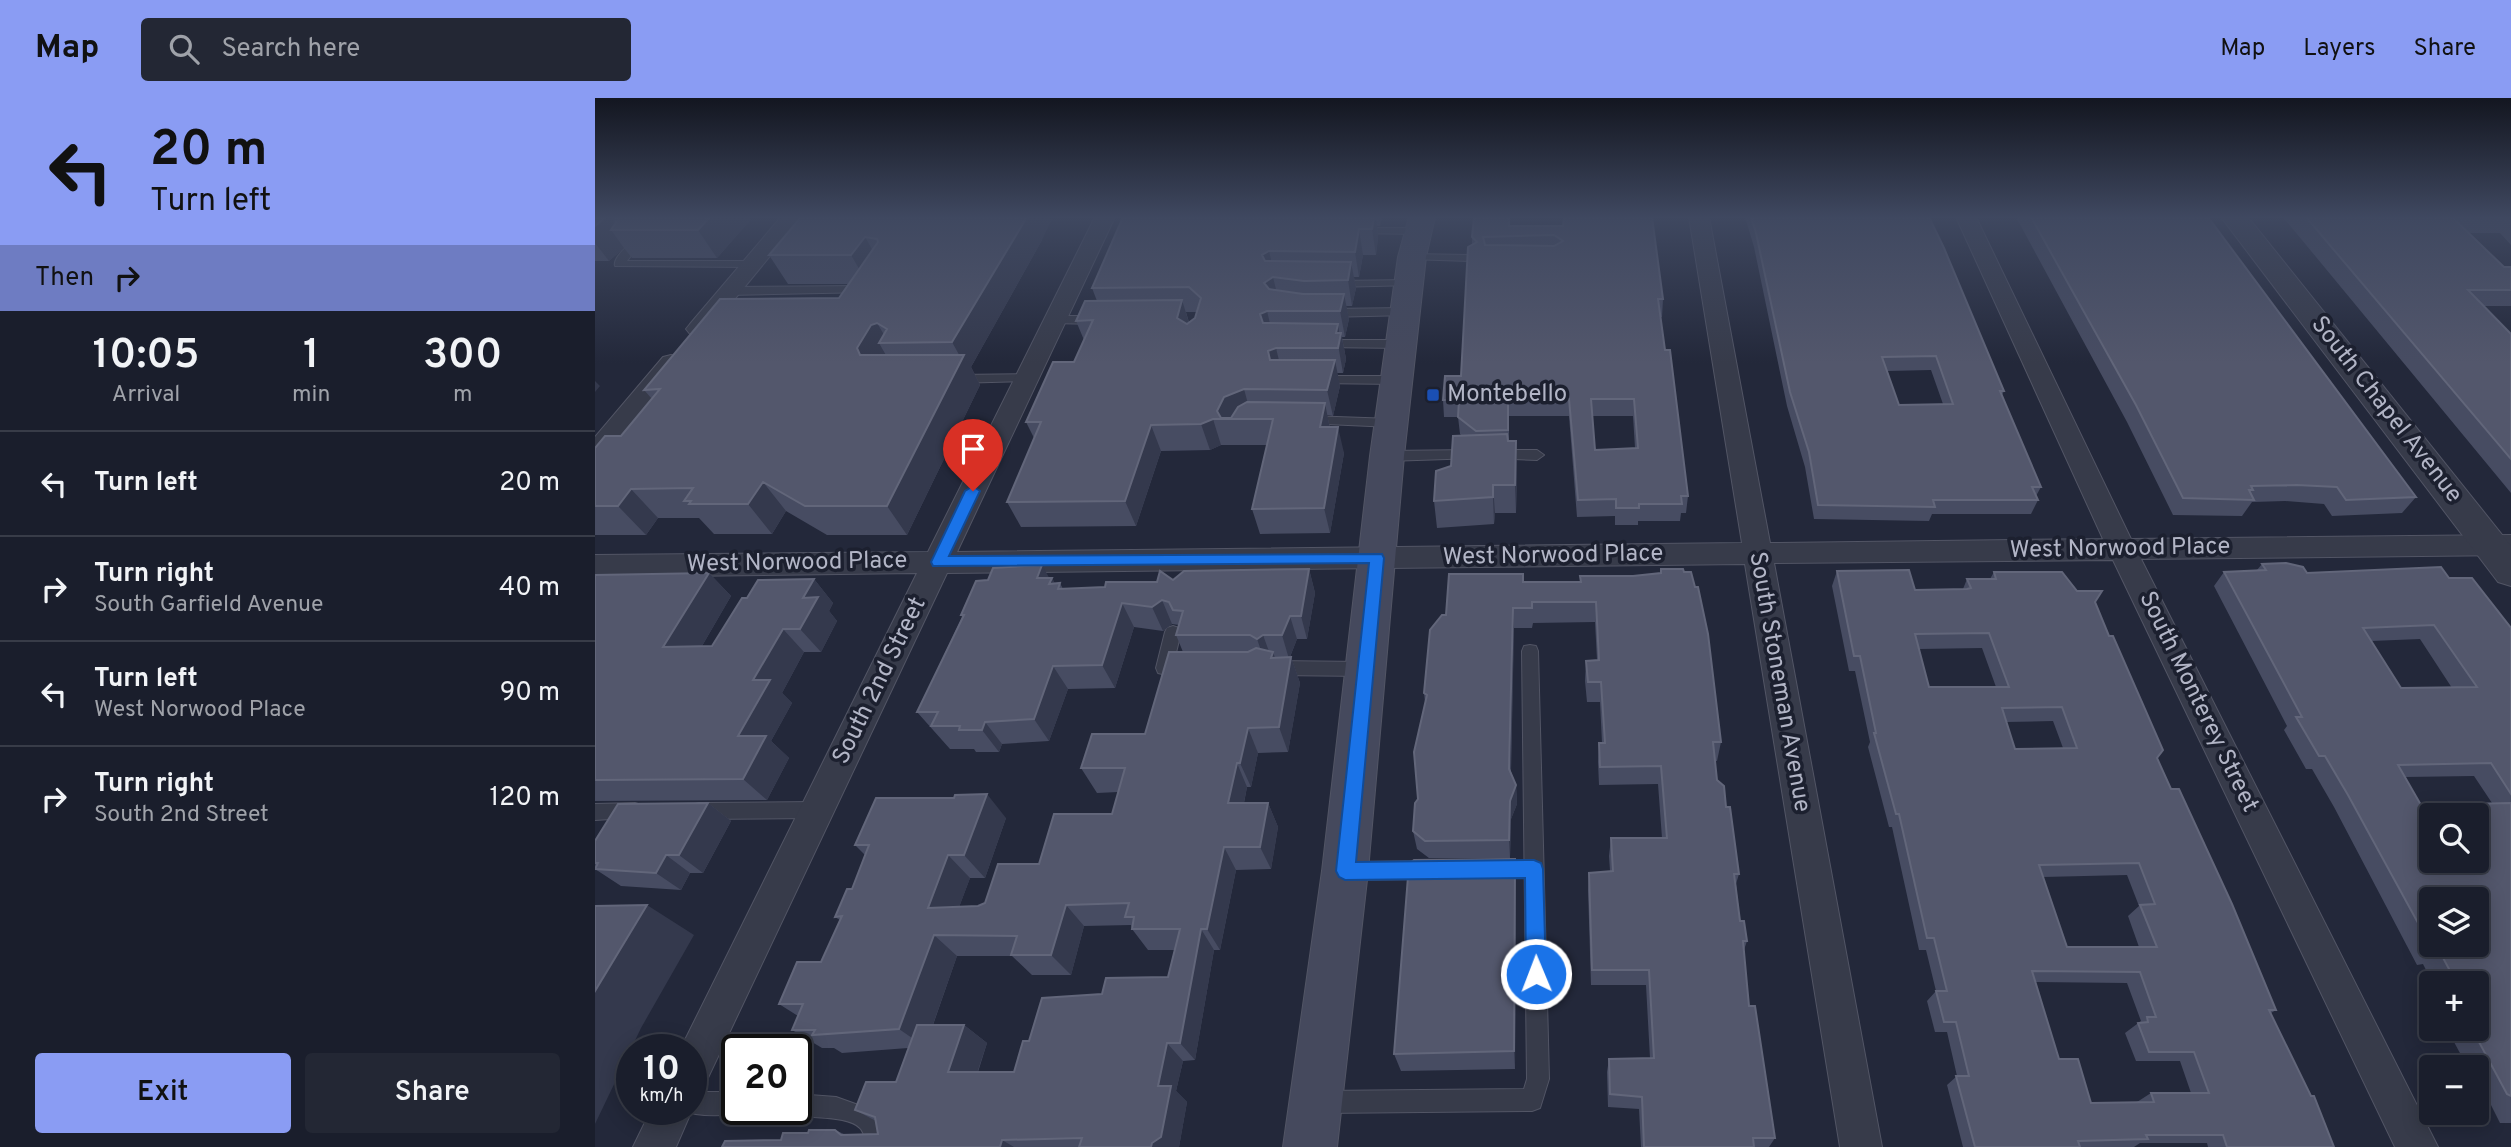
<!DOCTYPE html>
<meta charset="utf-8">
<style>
body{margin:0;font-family:Overpass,sans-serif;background:#232734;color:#f1f3f6;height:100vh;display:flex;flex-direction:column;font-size:26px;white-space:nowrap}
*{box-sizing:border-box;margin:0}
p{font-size:23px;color:#9fa2a9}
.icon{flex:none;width:38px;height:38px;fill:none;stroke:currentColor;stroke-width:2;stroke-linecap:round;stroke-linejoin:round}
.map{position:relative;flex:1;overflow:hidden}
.sheet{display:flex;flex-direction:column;background:#1a1e2c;width:595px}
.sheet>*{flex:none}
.hud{background:#8a9cf3;color:#111;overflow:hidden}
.controls{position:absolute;left:1824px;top:705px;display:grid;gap:14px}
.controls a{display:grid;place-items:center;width:70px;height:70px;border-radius:7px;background:#1a1e2c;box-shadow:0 4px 18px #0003,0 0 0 2px #383c48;font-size:35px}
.speed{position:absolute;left:21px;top:936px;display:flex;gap:14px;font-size:35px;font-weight:700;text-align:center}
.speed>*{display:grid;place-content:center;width:91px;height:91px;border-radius:50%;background:#1a1e2c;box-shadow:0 4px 18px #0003,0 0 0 2px #383c48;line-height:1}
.speed small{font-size:18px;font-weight:400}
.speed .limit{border:4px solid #111;border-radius:10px;background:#fff;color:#111}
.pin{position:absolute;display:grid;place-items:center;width:60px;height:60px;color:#fff;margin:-72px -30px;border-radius:50% 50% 50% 0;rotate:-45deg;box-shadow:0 0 7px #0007}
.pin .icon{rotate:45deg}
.me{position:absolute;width:77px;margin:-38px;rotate:359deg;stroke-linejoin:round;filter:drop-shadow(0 0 5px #0008)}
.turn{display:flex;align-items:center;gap:24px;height:147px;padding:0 35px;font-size:32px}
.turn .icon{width:91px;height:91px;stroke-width:2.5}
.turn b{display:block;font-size:49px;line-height:60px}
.then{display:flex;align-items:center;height:66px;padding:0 35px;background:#0003;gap:14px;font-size:26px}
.eta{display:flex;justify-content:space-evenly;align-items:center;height:119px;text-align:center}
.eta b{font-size:42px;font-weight:600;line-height:49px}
.button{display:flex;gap:14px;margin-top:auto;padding:14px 35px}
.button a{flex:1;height:80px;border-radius:7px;background:#8a9cf3;color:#111;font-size:28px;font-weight:600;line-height:80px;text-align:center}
.button a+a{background:#232734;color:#f1f3f6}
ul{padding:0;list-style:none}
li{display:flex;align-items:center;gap:21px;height:105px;padding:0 35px;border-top:2px solid #383c48}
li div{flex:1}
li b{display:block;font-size:26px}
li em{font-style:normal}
header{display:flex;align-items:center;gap:42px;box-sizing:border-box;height:98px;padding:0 35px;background:#8a9cf3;color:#111}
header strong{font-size:33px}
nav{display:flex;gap:38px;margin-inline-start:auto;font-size:24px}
.search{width:490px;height:63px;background:#232734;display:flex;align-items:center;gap:18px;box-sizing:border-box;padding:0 24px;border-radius:7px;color:#9fa2a9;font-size:26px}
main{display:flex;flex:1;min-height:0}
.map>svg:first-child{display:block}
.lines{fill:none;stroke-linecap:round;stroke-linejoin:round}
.service-casing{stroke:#525565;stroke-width:2}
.minor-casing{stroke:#525565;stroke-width:2}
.tertiary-casing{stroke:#525565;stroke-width:2}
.secondary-casing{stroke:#525565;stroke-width:2}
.service{fill:#373b4a;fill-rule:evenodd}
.minor{fill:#373b4a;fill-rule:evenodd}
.tertiary{fill:#373b4a;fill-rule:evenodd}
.secondary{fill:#45495d;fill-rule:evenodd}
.wall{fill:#474c62;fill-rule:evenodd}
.shaded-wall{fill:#34394d}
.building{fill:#53576c;stroke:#62667a;stroke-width:2;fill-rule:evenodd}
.route{fill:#1a73e8;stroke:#114b97;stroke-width:2}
.transit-dot{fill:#1a4fb4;stroke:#1c202f;stroke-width:2.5}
.labels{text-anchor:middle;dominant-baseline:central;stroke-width:7;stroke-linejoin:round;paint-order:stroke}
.poi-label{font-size:24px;fill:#b2b5c6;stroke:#1c202f;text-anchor:start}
.street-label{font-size:24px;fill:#b2b5c6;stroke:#1c202f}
</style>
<header>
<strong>Map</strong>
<div class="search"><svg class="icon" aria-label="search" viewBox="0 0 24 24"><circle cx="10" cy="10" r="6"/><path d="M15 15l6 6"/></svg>Search here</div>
<nav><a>Map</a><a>Layers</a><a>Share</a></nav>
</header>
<main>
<section class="sheet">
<div class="hud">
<div class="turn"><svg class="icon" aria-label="left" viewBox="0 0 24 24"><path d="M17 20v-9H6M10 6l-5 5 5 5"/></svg><div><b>20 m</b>Turn left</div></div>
<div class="then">Then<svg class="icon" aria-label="right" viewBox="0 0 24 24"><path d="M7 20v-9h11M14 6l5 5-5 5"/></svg></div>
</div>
<div class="eta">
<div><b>10:05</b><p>Arrival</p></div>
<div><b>1</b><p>min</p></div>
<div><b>300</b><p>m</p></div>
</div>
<ul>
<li><svg class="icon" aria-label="left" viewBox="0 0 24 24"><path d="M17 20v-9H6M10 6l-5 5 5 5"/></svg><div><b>Turn left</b></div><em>20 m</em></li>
<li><svg class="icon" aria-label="right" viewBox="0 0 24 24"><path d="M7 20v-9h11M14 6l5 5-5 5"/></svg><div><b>Turn right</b><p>South Garfield Avenue</p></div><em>40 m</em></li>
<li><svg class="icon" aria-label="left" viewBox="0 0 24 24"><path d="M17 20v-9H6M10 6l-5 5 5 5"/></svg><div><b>Turn left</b><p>West Norwood Place</p></div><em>90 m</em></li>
<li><svg class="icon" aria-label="right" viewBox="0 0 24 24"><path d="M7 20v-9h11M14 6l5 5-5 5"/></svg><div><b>Turn right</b><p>South 2nd Street</p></div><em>120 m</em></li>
</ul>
<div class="button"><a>Exit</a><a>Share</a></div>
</section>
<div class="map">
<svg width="1916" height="1049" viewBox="0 0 1916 1049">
<rect width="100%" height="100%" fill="#23283a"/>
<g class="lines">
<defs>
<path id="service" d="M761 130H821L827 133 821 136 757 135 755 133Z
M36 147 42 150 32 163H156L162 166 156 169 20 168C18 162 29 149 36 147Z
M817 156 875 157 881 160 875 163 813 161V157Z
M815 182 819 183V187L740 189 734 186 740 183Z
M271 188 277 192 275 194 133 197 127 193 133 189Z
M810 210 816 214 814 217 732 219 726 215 732 211Z
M460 218H503L509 222 503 226 456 225V219Z
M727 242H809L815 246 809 250 723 249 721 246Z
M432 276 438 280 437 283 361 285 355 281 361 277Z
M724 278H802L808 282 802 286 719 285V279Z
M713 318 798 321 805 325 798 329 708 325V319Z
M877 352 882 354 884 357 882 360 792 363 785 358 792 353Z
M899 352H942L949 357 942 362 894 360 892 357 894 354Z
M578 528 584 530 586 534 579 563 597 565 599 570 597 575C587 578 573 578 563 575L561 570 570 534 572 530Z
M935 547 941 548 943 553 954 981 945 1010 937 1013 727 1015 719 1012 716 1004 719 996 727 993 929 991 932 981 927 553 929 548Z
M681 563 769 564 775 566 777 571 775 576 769 578 681 577 675 575 673 570 675 565Z
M221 704 227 706 230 712 227 718 221 720 104 721 98 719 95 713 98 707 104 705Z
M40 705 46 707 49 713 46 719 0 722V706Z
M835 763 842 766 844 772 842 778 835 781 752 782 745 779 743 773 745 767 752 764Z
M96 994H142V1012H150C137 1019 101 1019 88 1012H96Z
M201 996 241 999 280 1013 288 1031 308 1037 310 1049H276C270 1044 270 1035 265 1030 252 1016 211 1022 193 1015L192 1012H201Z"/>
<path id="minor" d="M186 119H207L111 236H95L91 231 95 226Z
M500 119H520L362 454 1147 445 1094 119H1114L1175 445 1508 441 1361 119H1381L1536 441 1916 437V457L1546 461 1843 1049H1800L1518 462 1179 465 1287 1049H1245L1150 466 352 475 110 986 96 992V952H85L322 475 0 479V457L333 454Z
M76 257 84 259 88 264 84 269 9 362 0 365V339L68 259Z
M96 1009 97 1012 81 1049H38L56 1012Z"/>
<path id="tertiary" d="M1626 119H1653L1916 448V488L1903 484Z"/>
<path id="secondary" d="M814 119H840L831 159 809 358 773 773 742 1049H688L727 773 775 358 803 159Z"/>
</defs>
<use href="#service" class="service-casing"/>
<use href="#minor" class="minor-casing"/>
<use href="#tertiary" class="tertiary-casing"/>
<use href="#secondary" class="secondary-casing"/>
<use href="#service" class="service"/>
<use href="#minor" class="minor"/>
<use href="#tertiary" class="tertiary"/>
<use href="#secondary" class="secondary"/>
</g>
<path class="wall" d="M0 119H156L157 120 122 160H37L29 150 14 163H0Z
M206 119 447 142 376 269 385 287 312 437H232L191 413 177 436H119L104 420H63L51 437H0V350L26 338 57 301 49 292 244 200 254 186H193L174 157Z
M528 119H787L785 128H782L783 139 781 157H768L764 179H759L761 190 757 208H751L754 221 750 239H747L751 261 748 275H742L745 288 738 318 732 317 735 329 749 355 735 435 665 436 657 411 672 347H626L615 352 566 353 541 428 426 429 412 404 439 340 431 324 479 264 489 242 481 223 502 203 497 190ZM591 214H601L600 220 594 224Z
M914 119 915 128H968L1068 201 1067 219H1065L1093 398 1091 415H1086L1085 423H1043V427H1020V418L982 419 974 318H914V343L922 370 921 415H900L899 426 842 430 839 403 856 368 866 337 865 336 863 319H849L848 302 866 278 877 146V139ZM997 318H1038L1040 350 1000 352Z
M1150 119H1334L1409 293 1407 297 1446 389 1441 398 1443 402 1436 416H1337L1334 423 1219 421 1210 369 1192 308 1159 149ZM1336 272 1348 306 1304 307 1292 273Z
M1421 119H1613L1821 399 1807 415 1737 418 1729 406 1690 403 1657 404 1647 418 1578 417 1532 324Z
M1688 119H1916V147L1905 135H1874L1909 169H1916V208H1889L1916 236V395Z
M1667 466 1712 475 1854 480 1916 530V1025H1905L1895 1005H1892L1881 985V970H1873L1852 931H1881V886H1838L1828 866 1822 867 1739 709 1717 671H1711L1689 632 1692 628 1619 488 1629 474 1662 472ZM1825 541 1857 590H1806L1776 543ZM1879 678 1897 705 1826 707 1810 679Z
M714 471 720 495 712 541H702L695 559H696L705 585 693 654 663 655 656 689H652L649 705H673L683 729 676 771 641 772 625 852H619L600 962 588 963 581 993 592 1004 584 1049H127L186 1042 213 1035 240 1032 251 1037 283 1036 281 1023 260 1012 301 984 313 950 247 955 239 950H227L197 932 203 918 184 906 226 864 245 822 240 819 257 791 270 757 260 747 411 720 390 780H375L364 809 383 808 390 805 444 766 517 716 523 694 502 695 486 670 550 636 588 554 581 537 584 527 577 526 568 533 539 529 520 590 473 591 454 643 407 646 404 654H381L379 651H355L322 614 367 519 366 517 454 480H457L460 486 465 485 468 491 510 489 578 482ZM536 827 537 831 553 852H580L573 879 507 896 434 943 419 974H383L392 945 369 927H338L362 858H417L437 877H476L489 828Z
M1066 471 1126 644 1122 663H1120L1122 682 1131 709 1144 776 1141 786 1145 823 1152 843 1149 852 1154 908 1180 1040 1174 1049H1046L1044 1011 1013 1009 1012 974 1014 961 1055 960 1051 887H996L993 792 994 775 1015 773 1014 758 1016 740H1067L1063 686 1004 687 1003 664 1004 645H1007L1005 604H992L990 583 991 563 1002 562 1000 524 938 525 937 530H919L916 674 921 687 922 706 916 721 915 760H834L822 751 818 733 823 701 830 604 829 595 928 484H985L1066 475Z
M1242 473 1320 492 1368 491 1372 481H1395L1399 474 1482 493 1500 504 1562 660 1681 912 1676 915 1739 1049H1613L1612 1045H1545L1539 1049H1368L1352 987 1362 978 1352 934H1340L1332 903 1341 893 1331 852H1324L1297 729H1294L1273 649 1275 644 1260 573H1254L1237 488ZM1387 550 1401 589H1334L1324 551ZM1458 623 1468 650 1420 651 1411 624ZM1532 777 1544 808 1533 818 1544 849H1472L1448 779ZM1440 884 1532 885 1546 923 1530 935 1541 963H1585L1596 995H1556L1542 1004 1496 1005 1464 961Z
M114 475 136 498 107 548H117L152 500 219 481 238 505 234 513 242 523 226 554H209L187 595 197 605 176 643 194 660 172 702 0 703V477Z
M113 705 136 723 108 775H95L86 792 26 788 0 771V743Z
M920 761 921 784 920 971 806 973 799 956Z"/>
<path class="shaded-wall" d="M11 119H15L25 132H16L29 150 14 163 0 145V128Z
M115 119H156L157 120 122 160 103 132Z
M432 119H458L447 142 376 269 385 287 312 437 292 408 367 262 357 244Z
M779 119H781L783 139 781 157 777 131Z
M764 131 768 157 764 179 760 154Z
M270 139 286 167 273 186 256 157Z
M674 153 680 178 678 179 684 204 669 185 667 157Z
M756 164 761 190 757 208 753 182Z
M749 196 754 221 750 239 745 213Z
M587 202 595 228 582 220Z
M672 213 678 238 671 242 665 216Z
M282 225 294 245H287L276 227Z
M743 226 745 240 746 235 751 261 748 275 741 235Z
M276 227 287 245H284L292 259 265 257 262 250Z
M681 250 687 275 679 279 673 253Z
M740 262 745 288 738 318 732 292Z
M0 283 5 288 0 294Z
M649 291 656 317 645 321H624L622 313 629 299Z
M730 305 735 331 725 329Z
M618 321 626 347 615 352 606 326Z
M556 327 566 353 541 428 530 403Z
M743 329 749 355 735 435 729 410Z
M921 343 922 370 921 415 920 387Z
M168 384 191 413 177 436 153 406Z
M898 387 900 415 899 426 898 399Z
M36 391 63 420 51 437 23 408Z
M447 467 456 483 457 480 470 504 442 480Z
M714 471 720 495 712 541 706 518Z
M114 475 136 498 93 572 68 549Z
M219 481 238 505 234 513 242 523 226 554 205 531 208 500Z
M567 502 577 526 568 533 557 509Z
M527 505 539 529 520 590 507 567Z
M918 510 919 530 915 689 914 671Z
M695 518 702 541 694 561 687 537Z
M188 531 209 554 187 595 197 605 176 643 194 660 172 702 148 681 143 638 158 582Z
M668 537 676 559 678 554 687 580 670 564 662 541Z
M696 559 705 585 693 654 684 629Z
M458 568 473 591 454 643 439 621Z
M390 624 407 646 404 654 387 632Z
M653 630 663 655 656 689 645 665Z
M642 665 652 689 644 729 633 705Z
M921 687 922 706 916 721 915 760 914 742 915 703Z
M392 696 411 720 390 780 369 757Z
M113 705 136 723 108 775 84 757Z
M673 705 683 729 676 771 665 749Z
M629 749 641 772 625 852 612 831Z
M71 757 95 775 86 792 61 775Z
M353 757 375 780 356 831 333 810Z
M920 761 921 784 920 971 919 953Z
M52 807 99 837 46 930 0 1026V893Z
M471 807 489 828 476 877 456 857Z
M606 831 619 852 600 962 585 945Z
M339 837 362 858 330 949 304 931Z
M369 927 392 945 377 990 353 974Z
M572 945 588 963 581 993 592 1004 584 1049H556L563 988Z
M407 1042 419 1049H405Z"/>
<path class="building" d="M0 119H11L0 128Z
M19 119H115L103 132H16L23 121Z
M206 119H432L357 244 284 245 292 231 282 225 276 227 262 250 265 257H369L292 408H210L168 384 153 406H94L96 403H89L98 390 36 391 23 408H0V350L10 338H26L65 291 49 292 125 201 244 200 283 144 282 141 270 139 256 157H174Z
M528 119H779L777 131H764L760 154 674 153 667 157 670 163 756 164 753 182 709 183 678 179 669 185 674 191 708 196H749L745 213H672L665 216 668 225 743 226 741 235H746L743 250H681L673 253 675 262H740L732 292 649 291 629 299 622 313 626 320H636L643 309 652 304 730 305 725 329H743L729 410 657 411 678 321H618L606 326 556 327 530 403 412 404 446 324H431L458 264H479L498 222 481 223 490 203 587 202 582 220 592 226 600 220 606 200 594 189 497 190Z
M879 119H914V128H968L969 119H1057L1068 201H1063L1070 252H1075L1093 398H1086L1087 406H1044V410H1021V401L983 402 974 301H913V332L881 333 863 319 864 302H848L850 278H866L873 149 882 144 877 139ZM959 137 968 143 959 148 890 147 888 139ZM996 301H1039L1043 350 1000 352Z
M1156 119H1334L1349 150 1409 293H1405L1446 389H1437L1443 402H1338L1340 409 1223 407 1214 354 1195 294 1161 135ZM1341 258 1358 306 1304 307 1287 259Z
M1436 119H1613L1821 399 1751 402 1742 389 1702 387 1656 388 1658 392H1654L1659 402 1588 400 1541 307Z
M1711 119H1916H1857L1909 169H1916V192H1873L1916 236V361Z
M912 336 913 343H921L920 387H898V399L839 403 841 373 856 368 858 338Z
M1691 465 1708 469 1712 475 1846 469 1854 480H1877L1916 530V696L1896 665 1803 667 1826 707 1916 705V998L1912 996 1877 931H1881V886H1862L1846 856H1840L1753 697 1730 658H1724L1701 619H1707L1629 474 1671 472 1667 466ZM1839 527 1882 589 1806 590 1768 530ZM1836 718H1881V763H1836ZM1836 802H1881V847H1836Z
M447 467 442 480H457L454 486 465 485 463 491 510 489 511 484H562L565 473 578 482 589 473 714 471 706 518H695L687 537H668L662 541 655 537H581L588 513 578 512 574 504 567 502 557 509 527 505 507 567 458 568 439 621 390 624 387 632H364L365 628H336L343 614H322L369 517H366L381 483 393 482 398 470Z
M1066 471H1088L1089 474H1096L1100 489H1103L1113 536 1126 644H1118L1122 682 1129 688 1131 709H1135L1144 776H1139L1145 823H1149L1152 843H1148L1154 908H1160L1180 1040H1158L1159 1049H1049L1047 999 1015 996 1014 961 1059 960 1054 872H997L994 775 1018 773 1016 740H1072L1066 668 1005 669 1004 645H1010L1006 584H993L991 563 1004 562 1001 504H937V510H918L914 671 921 687 915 703 914 742 830 743 818 733 820 705 823 701 819 654 832 597 829 595 835 532 847 517H851L854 476H928V484H986L985 478H1038L1066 475Z
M1314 472 1320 492 1372 491 1376 490 1372 481H1401L1399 474H1467L1482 493H1507L1500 504 1514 538H1518L1568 652 1562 660 1576 691H1584L1637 806 1681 912H1674L1716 998H1719L1739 1049H1632L1628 1037H1551L1553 1041 1483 1043 1485 1049H1380L1361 978H1374L1361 924H1349L1341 893H1352L1339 840H1332L1304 716H1301L1279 635H1281L1265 558H1259L1242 473ZM1394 535 1414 589H1334L1320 536ZM1467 609 1482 650 1420 651 1407 610ZM1544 765 1560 806 1545 807 1562 849H1472L1444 767ZM1437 873 1545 874 1561 919H1552L1553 924 1543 925 1554 954H1599L1614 995H1556L1559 1004 1496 1005 1483 961H1464Z
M114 475 68 549 117 548 147 500H152L163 482 219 481 208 500 223 499 205 531H188L158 582H175L143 638H171L148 681 0 682V477Z
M661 550 678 554 676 560 696 559 684 629 653 630 645 665H642L633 705H673L665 749H629L612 831H606L585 945H572L563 988H576L566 1039 557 1045 556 1049H484L487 1040 407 1042 405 1049H127L130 1043 186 1042 188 1035H213L214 1032H240L246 1037 283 1036 280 1019 260 1012 271 984H301L322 927H369L353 974H419L428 943H434L447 900 507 896 511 880 573 879 585 831H537L539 819H530L534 805 471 807 456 857H416L422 838 339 837 304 931 217 937 220 932H197L208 906H184L202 864H226L247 818 240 819 252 791H257L274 747H260L281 700H359L360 697 392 696 369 757H353L333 810 383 808 390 805 403 766H444L459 716H517L530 670H486L497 636H550L574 554H653Z
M113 705 84 757H71L61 775 0 771 3 765H0V743L23 706Z
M920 761 919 953 799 956 814 766 819 762Z
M52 807 0 893V808Z"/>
<linearGradient id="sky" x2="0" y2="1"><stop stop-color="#131620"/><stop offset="0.45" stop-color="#3f4860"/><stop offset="1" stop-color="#3f4860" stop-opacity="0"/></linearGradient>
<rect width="1916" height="265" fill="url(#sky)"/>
<path class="route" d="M378 388 385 393 354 458 787 456 789 460 761 764 939 762 946 765 948 771 951 876 948 883 941 886 934 883 931 876 930 780 750 782 744 779 741 773 774 465 338 468 336 464 370 393Z"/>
<rect class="transit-dot" x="831" y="290" width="14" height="14" rx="3.5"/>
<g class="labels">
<g class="poi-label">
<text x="852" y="297">Montebello</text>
</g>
<g class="street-label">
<text transform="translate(1791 312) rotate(52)">South Chapel Avenue</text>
<text transform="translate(1525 451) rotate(-1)">West Norwood Place</text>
<text transform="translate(958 458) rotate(-1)">West Norwood Place</text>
<text transform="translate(202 465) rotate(-1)">West Norwood Place</text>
<text transform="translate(285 583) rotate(-64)">South 2nd Street</text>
<text transform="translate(1184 584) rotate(80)">South Stoneman Avenue</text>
<text transform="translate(1603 604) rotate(64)">South Monterey Street</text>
</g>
</g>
</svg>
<div class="controls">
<a><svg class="icon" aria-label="search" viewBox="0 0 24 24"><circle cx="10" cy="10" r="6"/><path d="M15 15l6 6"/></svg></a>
<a><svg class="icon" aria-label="layers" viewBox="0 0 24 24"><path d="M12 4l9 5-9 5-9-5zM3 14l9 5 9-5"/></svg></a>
<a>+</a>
<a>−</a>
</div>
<div class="speed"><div>10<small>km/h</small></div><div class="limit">20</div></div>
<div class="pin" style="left:378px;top:393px;background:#d93025"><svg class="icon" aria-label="arrive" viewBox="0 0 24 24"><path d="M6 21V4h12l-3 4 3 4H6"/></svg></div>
<svg class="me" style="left:941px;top:876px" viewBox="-20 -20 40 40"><circle r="17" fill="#1a73e8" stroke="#fff" stroke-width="3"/><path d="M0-11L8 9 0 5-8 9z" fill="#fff"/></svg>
</div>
</main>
